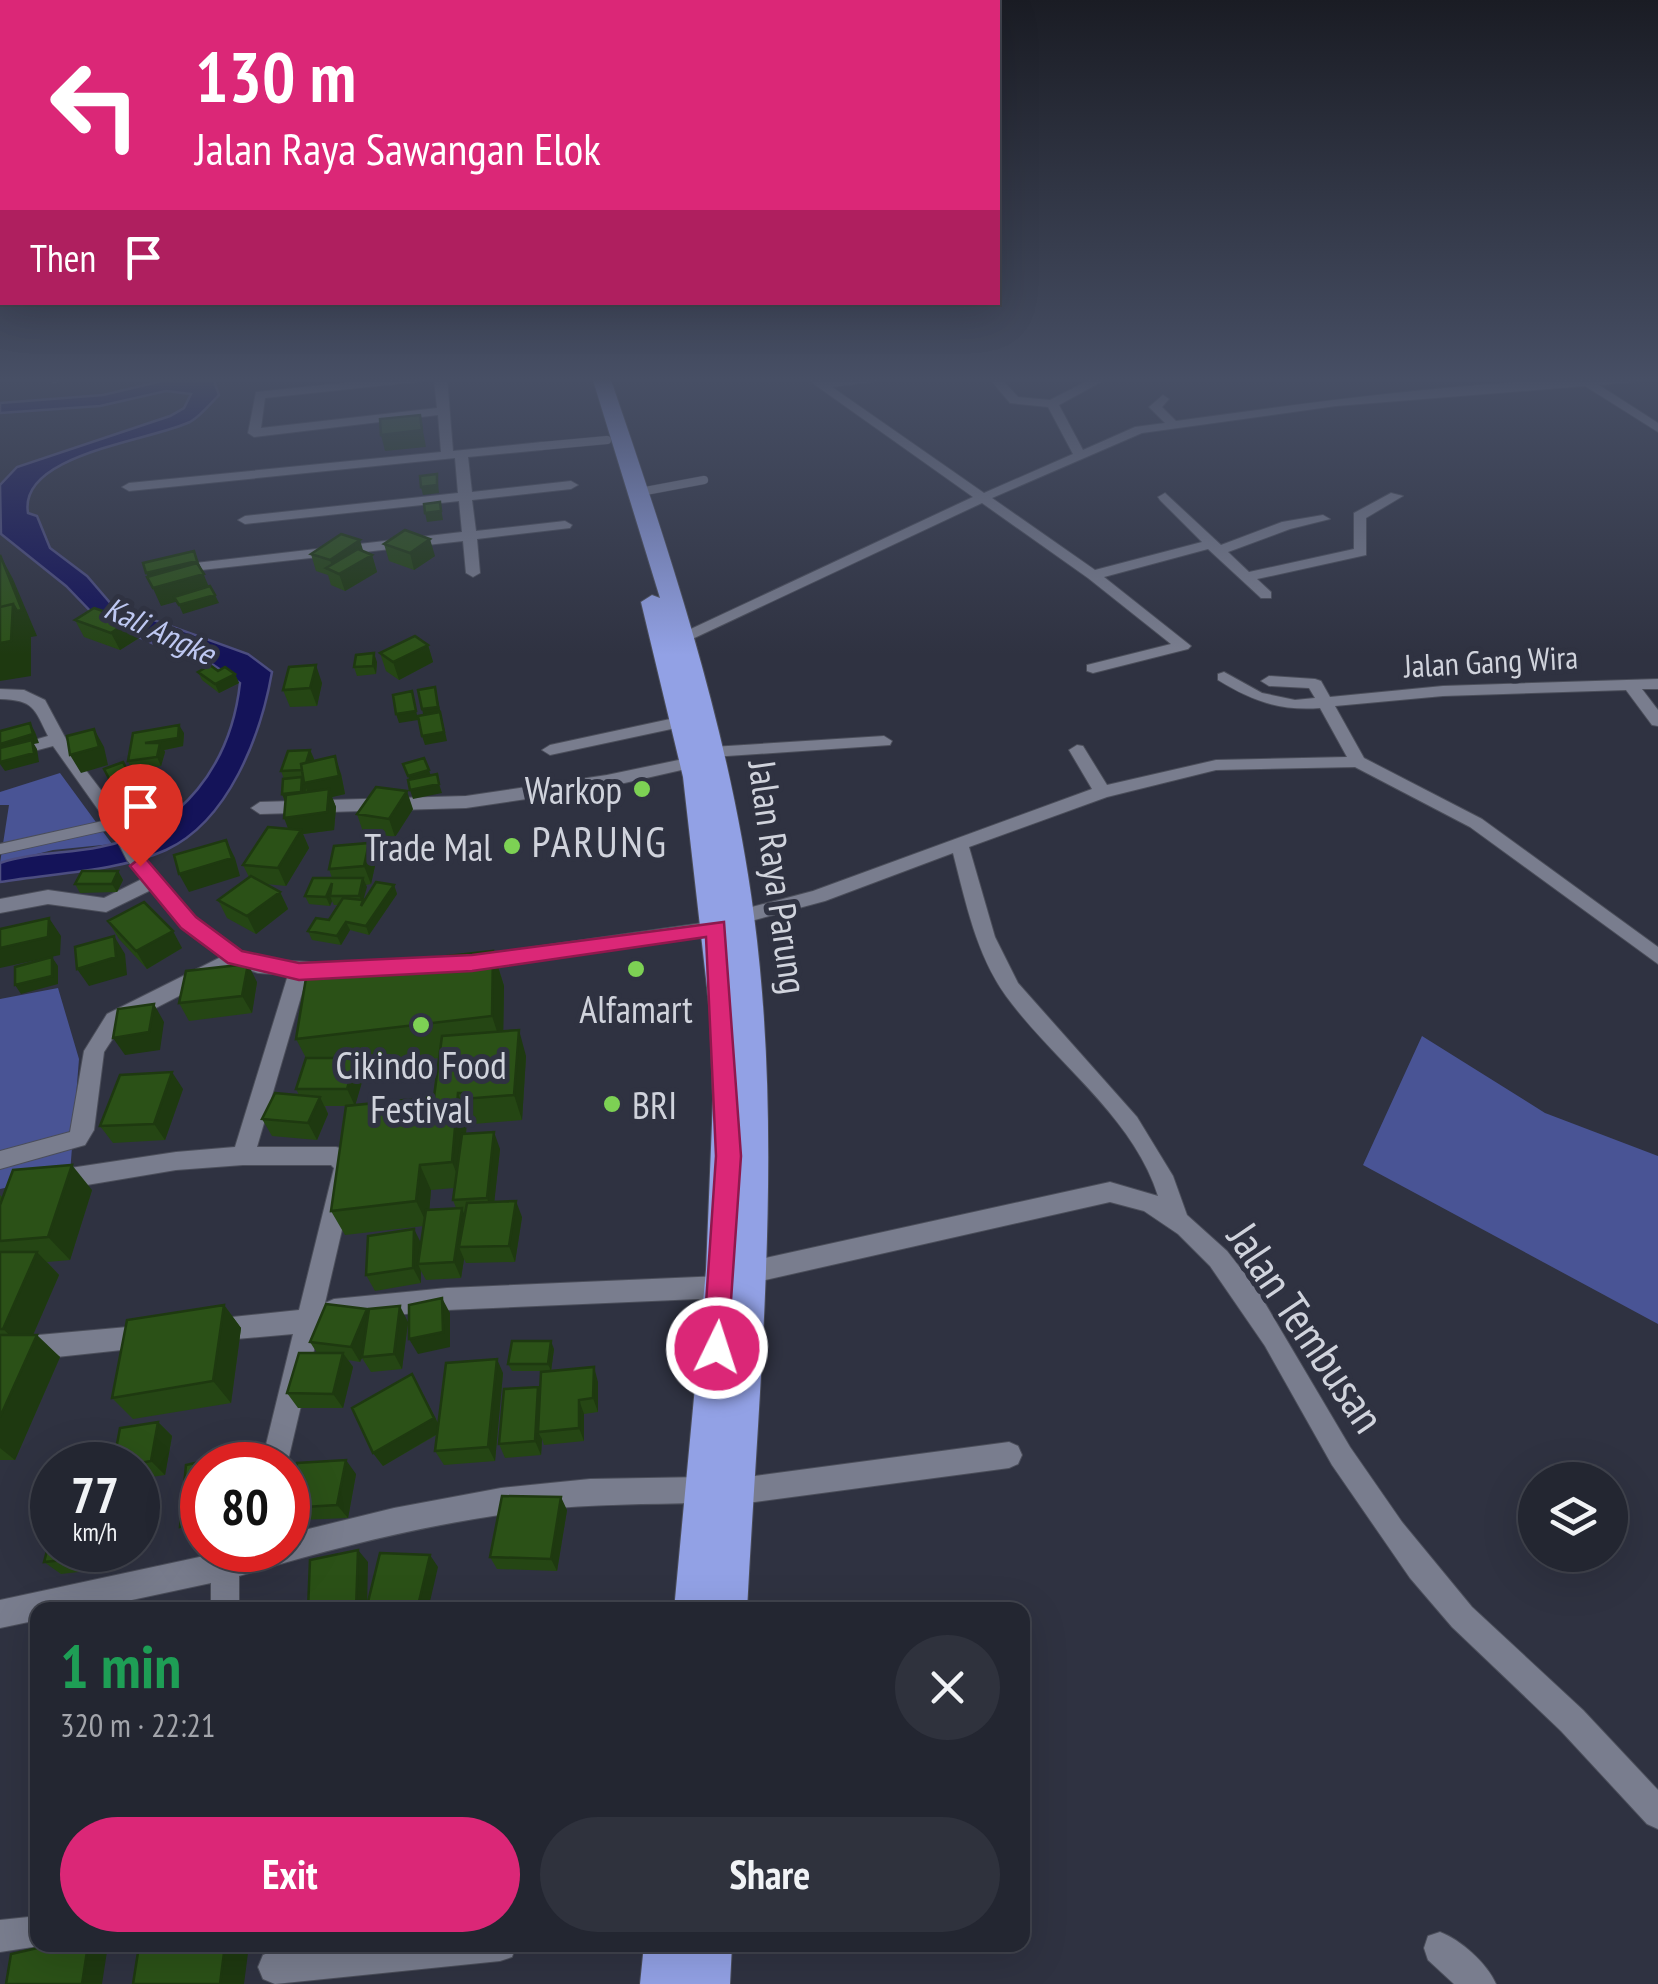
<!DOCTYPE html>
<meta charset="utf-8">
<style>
body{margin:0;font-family:"PT Sans Narrow",sans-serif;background:#2f323d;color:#f1f3f6;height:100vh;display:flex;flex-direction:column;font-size:38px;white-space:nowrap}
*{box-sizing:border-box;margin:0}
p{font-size:32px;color:#a3a5ab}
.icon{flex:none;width:55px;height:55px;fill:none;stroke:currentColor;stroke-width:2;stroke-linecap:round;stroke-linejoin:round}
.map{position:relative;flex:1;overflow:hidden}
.drawer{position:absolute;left:30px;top:1602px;width:1000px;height:350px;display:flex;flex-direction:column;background:#232631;border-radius:20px;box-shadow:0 10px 40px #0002,0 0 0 2px #40434d}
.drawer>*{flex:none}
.banner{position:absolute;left:0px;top:0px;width:1000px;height:305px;box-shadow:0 10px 40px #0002,0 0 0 2px #40434d;background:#db2777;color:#fff;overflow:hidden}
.tools{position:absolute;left:1518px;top:1462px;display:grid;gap:20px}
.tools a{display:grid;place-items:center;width:110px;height:110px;border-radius:50%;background:#232631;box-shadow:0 10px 40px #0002,0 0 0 2px #40434d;font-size:50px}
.speed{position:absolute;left:30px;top:1442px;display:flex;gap:20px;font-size:50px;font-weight:700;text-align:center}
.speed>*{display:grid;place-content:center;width:130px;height:130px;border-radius:50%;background:#232631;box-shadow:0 10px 40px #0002,0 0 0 2px #40434d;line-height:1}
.speed small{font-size:25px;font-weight:400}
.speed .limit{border:15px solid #d22;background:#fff;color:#111}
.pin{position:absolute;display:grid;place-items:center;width:85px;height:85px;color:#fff;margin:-102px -42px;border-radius:50% 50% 50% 0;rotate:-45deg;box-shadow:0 0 10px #0007}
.pin .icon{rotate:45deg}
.me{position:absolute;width:110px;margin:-55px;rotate:4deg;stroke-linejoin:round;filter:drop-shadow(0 0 8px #0008)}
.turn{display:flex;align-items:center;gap:35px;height:210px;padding:0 30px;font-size:45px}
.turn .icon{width:130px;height:130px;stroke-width:2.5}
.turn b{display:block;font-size:70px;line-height:85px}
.then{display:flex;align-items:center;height:95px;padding:0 30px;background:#0003;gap:20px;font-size:38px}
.round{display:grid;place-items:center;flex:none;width:105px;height:105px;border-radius:52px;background:#2f323d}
.headline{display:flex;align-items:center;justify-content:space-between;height:170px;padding:0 30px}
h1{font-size:60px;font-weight:700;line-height:75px;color:#1e9e55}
.cta{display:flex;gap:20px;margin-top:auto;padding:20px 30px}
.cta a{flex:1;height:115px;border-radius:60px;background:#db2777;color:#fff;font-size:40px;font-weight:700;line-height:115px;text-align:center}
.cta a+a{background:#2f323d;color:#f1f3f6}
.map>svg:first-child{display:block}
.green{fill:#495495}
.water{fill:#141359;stroke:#4c4d80;stroke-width:2.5}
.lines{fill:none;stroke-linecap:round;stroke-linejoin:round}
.lane-far1-casing{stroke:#4b4e5a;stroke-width:9}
.lane-casing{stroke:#4b4e5a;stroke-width:12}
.street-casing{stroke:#4b4e5a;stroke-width:2}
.highway-casing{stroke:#4b4e5a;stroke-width:2}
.lane-far1{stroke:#797d8e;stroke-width:8}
.lane{stroke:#797d8e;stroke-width:10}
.street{fill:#797d8e;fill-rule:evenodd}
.highway{fill:#92a1e5;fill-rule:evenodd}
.wall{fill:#254614;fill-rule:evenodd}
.shaded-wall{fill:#1e3910}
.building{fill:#2b5117;stroke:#1e3910;stroke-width:2.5}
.route{fill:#db2777;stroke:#8e194d;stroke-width:2.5}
.poi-dot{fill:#7dd154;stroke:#2f3241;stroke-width:4}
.labels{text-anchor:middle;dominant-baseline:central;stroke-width:10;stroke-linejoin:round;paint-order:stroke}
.far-water-label{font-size:32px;font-style:italic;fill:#bec8f2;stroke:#2f3241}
.far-street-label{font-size:32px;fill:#d0d3dc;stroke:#2f3241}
.poi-label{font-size:38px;fill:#d0d3dc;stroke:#2f3241;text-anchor:end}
.street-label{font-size:38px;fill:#d0d3dc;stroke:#2f3241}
.quarter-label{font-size:42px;letter-spacing:2.5px;fill:#d0d3dc;stroke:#2f3241}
.near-street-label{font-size:45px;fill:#d0d3dc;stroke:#2f3241}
</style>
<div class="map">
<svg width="1658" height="1984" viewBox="0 0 1658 1984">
<rect width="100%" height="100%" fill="#2f3241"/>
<path class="green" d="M60 773 112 844 53 850 0 863 9 805H0V792Z
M58 988 79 1059 70 1173 0 1189V999Z
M1422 1036 1545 1113 1658 1156V1324L1363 1165Z"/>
<path class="water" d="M179 377 214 381 219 395C210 404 201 416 190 422 150 441 18 454 28 513L37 516 50 548 87 576 112 605 248 654 272 672C261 735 229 821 166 850 117 872 52 873 0 882V863C33 852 66 854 100 847 182 831 231 764 240 683L197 654 152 643 98 619 66 586 1 534 0 485 17 467 170 416 184 408 191 394 166 391 100 406 0 413V403L103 395Z"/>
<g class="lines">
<defs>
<path id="lane-far1" d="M542 446 607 440
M640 492 704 480"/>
<path id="lane" d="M0 849 117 823"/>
<path id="street" d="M58 377H75L53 383V379Z
M400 377H447L453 451 542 442 548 446 542 450 468 457 472 492 571 481 578 485 571 489 472 500 476 531 565 521 572 525 570 528 477 539 480 573 473 577 466 573 463 541 183 572 176 568 178 565 462 532 459 501 245 524 238 520 245 516 458 493 455 458 129 491 122 487 129 483 441 452 438 415 254 437 248 433 256 392ZM434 380 437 408 261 428 265 398Z
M804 377H818L823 381 892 377 886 380 832 387 984 493 1073 454 1048 407 1010 403 988 377H1000L1018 397 1050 400 1095 377H1110L1059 405 1083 450 1135 427 1165 423 1149 407 1163 395 1169 399 1162 407 1176 421C1335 399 1497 377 1658 377L1654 380 1599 385 1658 423V432L1585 386 1336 406 1142 433 992 498 1095 570 1202 542 1160 500 1158 497 1165 493 1221 545 1282 522 1323 515 1330 519 1290 529 1228 552 1249 572 1354 549V513L1391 493 1403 496 1366 518V555L1257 579 1271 592V598H1261L1208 549 1104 577 1191 646 1188 649 1093 673 1087 671V665L1171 644 1088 578 982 503 673 648H663V642L973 497Z
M1224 672 1262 693 1295 700 1315 698 1309 688 1269 686 1261 681 1269 676 1315 679 1321 681 1330 697 1443 686 1658 679V689H1642L1658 710V726L1652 725 1626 690 1443 696 1335 706 1364 758 1482 819 1658 947V964L1470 827 1355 767 1216 770 1107 797 969 847 995 937 1018 983 1137 1117 1173 1176 1187 1215 1227 1251 1256 1288 1350 1447 1402 1522 1472 1607 1583 1710 1658 1790V1829L1647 1824 1561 1731 1452 1627 1410 1578 1332 1465 1265 1346 1210 1266 1178 1234 1144 1211 1110 1202 752 1283 744 1280 740 1272 744 1264 752 1261 1110 1182 1158 1196C1133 1116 1054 1062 1006 996 976 954 966 903 953 853L825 901 740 924 731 917 733 912 813 891 1092 789 1069 750 1077 745 1083 746 1107 785 1216 760 1347 757 1320 708C1280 711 1252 701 1218 680V674Z
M0 689 24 690 45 700 75 756 123 819 143 857 195 917 243 953 259 959 343 964 353 971 343 978 307 976 257 1147H336L344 1149 357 1165 325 1303 334 1299 447 1288 721 1276 729 1279 733 1287 729 1295 721 1298 447 1310 334 1321 325 1318 323 1312 287 1465H261L293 1334 213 1341 204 1338 201 1330 204 1322 213 1319 299 1310 334 1168 331 1165H243L176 1170 57 1190 49 1187 46 1180 49 1173 57 1170 176 1152 235 1147 288 975 258 973 237 966 121 1026 104 1052 94 1130 85 1145 0 1169V1151L70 1132 84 1051 107 1014 221 957 181 927 151 890 106 912 48 904 0 913V899L48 890 104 898 142 879 127 860 109 825 53 746 0 760V750L48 736C34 708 34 700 0 699Z
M684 716 690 717V725L550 755 542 750 550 745Z
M884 736 892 741 890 745 712 757 704 752 712 747Z
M693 757 701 762 699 766 607 787 466 808 260 814 251 808 260 802 466 796 607 775Z
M717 921 727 928 717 935 471 970 461 963 471 956Z
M150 1325 159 1328 162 1336 159 1344 150 1347 38 1359 29 1355 26 1347 29 1339 38 1335Z
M1009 1442 1018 1446 1022 1455 1018 1464 1009 1468 732 1505 723 1501 719 1492 723 1483 732 1479Z
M704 1477 713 1481 717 1490 713 1499 704 1503C648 1504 592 1504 536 1510 435 1522 336 1547 239 1576V1610H211V1583L85 1610H38V1620L0 1628V1600L232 1550H288V1534L394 1508 501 1488 590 1479Z
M38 1916V1945H46L0 1952V1920Z
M1440 1932C1461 1940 1487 1963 1496 1984H1454L1428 1960 1424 1948 1428 1936Z
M330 1945H516L512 1957 500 1961 275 1984 263 1979 258 1967 263 1955 275 1950Z"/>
<path id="highway" d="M592 377H610C670 553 730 731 754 916 784 1146 759 1379 747 1610H674L706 1270 713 1099 710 1014 683 777 641 602 652 595 660 598Z
M644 1945H732L730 1984H640Z"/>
</defs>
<use href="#lane-far1" class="lane-far1-casing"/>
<use href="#lane" class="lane-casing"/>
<use href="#street" class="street-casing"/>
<use href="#highway" class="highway-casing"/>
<use href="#lane-far1" class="lane-far1"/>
<use href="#lane" class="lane"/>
<use href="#street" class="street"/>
<use href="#highway" class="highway"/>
</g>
<path class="wall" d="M384 544 435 556 414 570 389 561Z
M364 552 372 555 377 572 345 591 331 585 328 575 316 571 311 554Z
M75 620 139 638 120 650 84 637Z
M428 645 433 662 399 680 386 671 380 653Z
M377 662 376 674 357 676 354 667Z
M198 672 235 674 239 683 219 693 202 680Z
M322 683 317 706 290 707 283 690Z
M184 733 183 746 164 750 165 752 161 766 132 770 128 761Z
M310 750 314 759 313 761 341 774 345 794 332 797 336 807 334 830 303 834 309 848 286 886 266 884 280 892 288 909 256 934 227 918 218 900 249 877 243 865 288 829 285 802 282 794 284 779 281 771Z
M413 809 395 837 363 832 357 814Z
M369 843 376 861 371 884 366 885 363 902 394 885 397 894 369 935 350 930 341 945 312 940 308 931 329 920 338 905H334L332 901 330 906 309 904 305 896 332 878 329 869Z
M118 871 123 880 117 892 80 893 75 884Z
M108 921 182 948 147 969 119 939Z
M493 951 504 986 503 1031 526 1056 522 1120 473 1124 470 1119H467L466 1134 500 1149 494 1202 522 1217 515 1262 466 1263 464 1259 461 1278 426 1280 421 1271V1283L375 1291 366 1275 421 1244 424 1226 345 1235 331 1211 348 1106H325L328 1114 317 1140 272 1136 262 1119 299 1095 296 1089 306 1058 296 1039ZM439 1058 434 1097 355 1105 364 1075 360 1068ZM454 1188 453 1200 456 1208 429 1210 431 1190Z
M257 982 252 1013 189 1021 179 1003Z
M183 1089 165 1140 113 1143 100 1126Z
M92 1190 70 1260 47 1262 59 1275 33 1335 60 1357 15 1460H0V1195L3 1198Z
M224 1305 241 1328 231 1403 133 1419 112 1398Z
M369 1312 408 1322 402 1369 371 1372 362 1358 360 1362 348 1360 353 1367 343 1408H298L287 1393 317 1353 310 1342Z
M554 1349 551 1371H512L508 1364Z
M503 1373 495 1461 444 1465 435 1451 438 1434 383 1466 373 1453 420 1388 439 1425Z
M598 1382V1412L584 1414V1441L544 1445 542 1439 541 1455 505 1458 499 1444 538 1387 540 1391Z
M158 1422 172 1436 165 1475 138 1479V1465H113Z
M356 1474 348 1518 299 1520 288 1508Z
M567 1510 557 1571 497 1569 490 1557Z
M52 1550H110L105 1569 61 1574 44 1562Z"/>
<path class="shaded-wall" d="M420 415 426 447 385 451 381 435Z
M437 474 439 493 423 495 421 487Z
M440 502 443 520 427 522 425 513Z
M430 539 435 556 414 570 410 553Z
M360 540 365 557 372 555 377 572 345 591 339 574 334 571 330 560Z
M194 551 211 592 161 606 146 573Z
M0 555 13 579 37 636 31 637V676L0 681Z
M215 595 219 603 183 614 179 605Z
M130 620 139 638 120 650 111 633Z
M428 645 433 662 399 680 393 662Z
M374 653 377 662 376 674 373 666Z
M316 665 322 683 317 706 310 688Z
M235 674 239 683 219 693 215 684Z
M435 687 447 741 425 745 422 736 424 718 422 709Z
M412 691 418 720 399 723 396 714Z
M30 723 35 732 39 743 34 744 37 749 39 762 5 771 0 764V744Z
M179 725 184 733 183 746 164 750 165 752 161 766 157 757 145 743Z
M94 729 104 747 108 765 81 773 70 755Z
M310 750 314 759 307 779 304 770Z
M335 756 341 774 345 794 332 797 336 807 334 830 303 834 309 848 286 886 278 868 291 836 284 818 311 801 306 788 305 800 286 803 282 794 302 777Z
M429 770 432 779 411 785 408 776Z
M149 771 158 789 164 809 133 818 123 800Z
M132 779 136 788 118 795 113 786Z
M439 784 442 793 413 799 410 790Z
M407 791 413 809 395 837 389 819Z
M226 840 235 858 240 876 189 892 179 874Z
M369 843 376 861 371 884 364 866Z
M118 871 123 880 117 892 112 884Z
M363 878 367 887 363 901 366 909 359 896Z
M332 883 330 896 332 901 330 906 326 897Z
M394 885 397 894 369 935 366 926Z
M280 892 288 909 256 934 247 916Z
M49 918 61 936 60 955 0 968V948Z
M346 922 350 930 341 945 337 936Z
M173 931 182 948 147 969 136 951Z
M114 936 125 954 127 975 89 986 77 969Z
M493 951 504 986 503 1050 492 1016Z
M52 957 58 966V984L21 994 15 985Z
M248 964 257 982 252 1013 242 996Z
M154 1004 164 1022 160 1050 125 1055 113 1038Z
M519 1030 526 1056 522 1120 514 1095Z
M356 1058 364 1075 355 1106 347 1089Z
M172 1072 183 1089 165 1140 154 1124Z
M458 1093 467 1119 462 1187 452 1162Z
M320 1097 328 1114 317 1140 308 1123Z
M494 1132 500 1149 493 1214 487 1198Z
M72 1165 92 1190 70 1260 48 1237Z
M420 1165 431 1190 428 1226 416 1201Z
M516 1201 522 1217 515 1262 509 1246Z
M462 1208 468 1224 459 1247 464 1259 461 1278 454 1262Z
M414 1229 422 1245 418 1264 421 1271V1283L413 1268Z
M37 1252 59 1275 26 1351 3 1329Z
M442 1298 450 1313V1347L418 1354 409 1339Z
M224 1305 241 1328 231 1403 213 1381Z
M400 1306 408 1322 402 1369 394 1354Z
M367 1309 376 1324 360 1362 351 1347Z
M37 1335 60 1357 15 1460 0 1448V1417Z
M551 1341 554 1349 551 1371 548 1364Z
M343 1353 353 1367 343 1408 333 1394Z
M497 1359 503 1373 495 1461 488 1447Z
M594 1367 598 1382V1412L593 1398Z
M412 1374 442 1431 383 1466 373 1453Z
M538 1387 544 1401 538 1432 542 1439 541 1455 535 1441Z
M579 1400 584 1414V1441L579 1428Z
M158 1422 172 1436 165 1475 151 1461Z
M235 1454 244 1465H234Z
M346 1460 356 1474 348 1518 337 1505Z
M561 1497 567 1510 557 1571 551 1559Z
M202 1522V1537L194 1539 180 1527Z
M91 1550H110L105 1569 89 1557Z
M358 1550 368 1562 367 1610H356Z
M430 1555 438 1567 428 1610H417Z
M88 1945H108L102 1984H82Z
M225 1945H249L244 1984H220Z"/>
<path class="building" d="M420 415 422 430 381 435 380 419Z
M437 474V485L421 487 420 476Z
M440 502 441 511 425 513 424 504Z
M405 530 430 539 410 553 384 544Z
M341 534 360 540 330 560 311 554Z
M358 549 372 555 339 574 326 568Z
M194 551 197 561 146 573 143 563Z
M0 555 22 610 17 611 13 604 0 607Z
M197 563 204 574 153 588 147 577Z
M210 586 215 595 179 605 174 597Z
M13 604 11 641 0 643V607Z
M94 608 130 620 111 633 75 620Z
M415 636 428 645 393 662 380 653Z
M374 653 373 666 354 667 356 655Z
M210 665 218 671 225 667 235 674 215 684 198 672Z
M316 665 310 688 283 690 289 667Z
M435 687 438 707 422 709 418 690Z
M412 691 416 711 396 714 393 695Z
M440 712 444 732 422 736 418 716Z
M30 723 33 734 0 744V731Z
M179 725 178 738 145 743H160L157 757 128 761 133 733Z
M94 729 99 747 70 755 67 736Z
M32 740 34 753 0 762V748Z
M310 750 306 763 301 764 302 770 281 771 288 751Z
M335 756 339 776 304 783 301 764Z
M424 758 429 770 408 776 403 764Z
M123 762 130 776 118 779 119 784 113 786 104 769Z
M149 771 155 791 123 800 118 779Z
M437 774 439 784 410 790 408 780Z
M302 777 301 792 282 794 283 779Z
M376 787 407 791 389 819 357 814Z
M329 789 327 812 284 818 286 795Z
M268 827 301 830 278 868 243 865Z
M226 840 232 858 179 874 174 855Z
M369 843 364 866 329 869 334 846Z
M82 871H118L112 884H75Z
M251 876 280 892 247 916 218 900Z
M313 878H363L359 896H330L332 883 326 897 305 896Z
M376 882 394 885 366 926 346 922 337 936 308 931 316 918 329 920 343 898 363 900 361 906Z
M144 902 173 931 136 951 108 921Z
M49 918 48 937 0 948V929Z
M114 936 116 957 77 969 75 947Z
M493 951 492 1016 296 1039 307 972Z
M52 957V976L15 985V967Z
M248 964 242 996 179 1003 186 971Z
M154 1004 149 1032 113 1038 118 1009Z
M519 1030 514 1095 463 1099 464 1093H458L452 1162 420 1165 416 1201 331 1211 346 1106 434 1097 442 1036Z
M306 1058H356L347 1089H296Z
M172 1072 154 1124 100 1126 120 1075Z
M275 1093 320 1097 308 1123 262 1119Z
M494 1132 487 1198 453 1200 462 1134Z
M72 1165 48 1237 0 1241V1205L13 1170Z
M516 1201 509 1246 459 1247 467 1203Z
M462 1208 454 1262 418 1264 426 1210Z
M414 1229 413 1268 366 1275 368 1236Z
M0 1252H37L3 1329H0Z
M442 1298 443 1332 409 1339V1305Z
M326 1304 367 1309 351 1347 310 1342Z
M224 1305 213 1381 112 1398 127 1320Z
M400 1306 394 1354 362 1357 369 1309Z
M0 1335H37L0 1417Z
M512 1341H551L548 1364H508Z
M299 1353H343L333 1394 287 1393Z
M497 1359 488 1447 435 1451 446 1363Z
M594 1367 593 1398 579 1400V1428L538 1432 541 1372Z
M412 1374 434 1418 373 1453 352 1408Z
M538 1387 535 1441 499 1444 504 1389Z
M158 1422 151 1461 129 1465H113L120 1428Z
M235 1454 234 1465H202V1522L180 1527 186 1465Z
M346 1460 337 1505 288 1508 297 1463Z
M502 1496 561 1497 551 1559 490 1557Z
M52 1532V1550H91L89 1557 44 1562Z
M358 1550 356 1610H308L310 1560Z
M380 1553 430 1555 417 1610H366Z
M51 1945H88L82 1984H6L11 1954Z
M148 1945H225L220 1984H133L139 1946Z"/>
<linearGradient id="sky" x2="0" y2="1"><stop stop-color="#1a1c24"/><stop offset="0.58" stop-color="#474f65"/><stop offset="1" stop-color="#474f65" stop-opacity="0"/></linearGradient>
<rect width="1658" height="655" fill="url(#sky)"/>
<path class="route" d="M140 858 147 860 196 917 242 951 299 963 472 955 724 922 741 1156 727 1358 717 1362 707 1358 703 1348 716 1156 706 937 472 971 299 980 228 963 181 928 130 866Z"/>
<g class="poi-dot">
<circle cx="642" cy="789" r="10"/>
<circle cx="512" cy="846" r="10"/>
<circle cx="636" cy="969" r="10"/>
<circle cx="421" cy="1025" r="10"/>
<circle cx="612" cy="1104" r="10"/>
</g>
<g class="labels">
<g class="far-water-label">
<text transform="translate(160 630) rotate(25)">Kali Angke</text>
</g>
<g class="far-street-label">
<text transform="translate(1491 661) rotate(-3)">Jalan Gang Wira</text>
</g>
<g class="poi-label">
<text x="622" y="789">Warkop</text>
<text x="492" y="846">Trade Mal</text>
<text x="636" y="1008" text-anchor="middle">Alfamart</text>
<text x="421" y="1064" text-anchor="middle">Cikindo Food<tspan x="421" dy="44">Festival</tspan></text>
<text x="632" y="1104" text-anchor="start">BRI</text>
</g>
<g class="street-label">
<text transform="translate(779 877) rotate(82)">Jalan Raya Parung</text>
</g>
<g class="quarter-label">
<text x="600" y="841">PARUNG</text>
</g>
<g class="near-street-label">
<text transform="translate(1307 1327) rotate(56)">Jalan Tembusan</text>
</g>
</g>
</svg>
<div class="tools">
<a><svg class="icon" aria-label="layers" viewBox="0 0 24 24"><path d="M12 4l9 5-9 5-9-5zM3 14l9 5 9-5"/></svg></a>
</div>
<div class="speed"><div>77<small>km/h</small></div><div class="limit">80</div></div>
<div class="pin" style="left:140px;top:866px;background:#d93025"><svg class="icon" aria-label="arrive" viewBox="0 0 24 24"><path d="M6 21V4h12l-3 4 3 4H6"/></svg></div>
<svg class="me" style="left:717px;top:1348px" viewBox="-20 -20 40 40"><circle r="17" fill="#db2777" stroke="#fff" stroke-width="3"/><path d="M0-11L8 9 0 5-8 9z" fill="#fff"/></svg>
<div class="banner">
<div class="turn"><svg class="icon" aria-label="left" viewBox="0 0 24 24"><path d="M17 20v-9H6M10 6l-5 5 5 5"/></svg><div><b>130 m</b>Jalan Raya Sawangan Elok</div></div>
<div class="then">Then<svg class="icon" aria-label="arrive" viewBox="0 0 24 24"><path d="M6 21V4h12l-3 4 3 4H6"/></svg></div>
</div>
<section class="drawer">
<div class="headline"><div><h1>1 min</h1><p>320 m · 22:21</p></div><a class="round"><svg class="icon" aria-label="close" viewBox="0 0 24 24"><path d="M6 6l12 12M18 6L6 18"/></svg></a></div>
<div class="cta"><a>Exit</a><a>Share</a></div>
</section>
</div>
